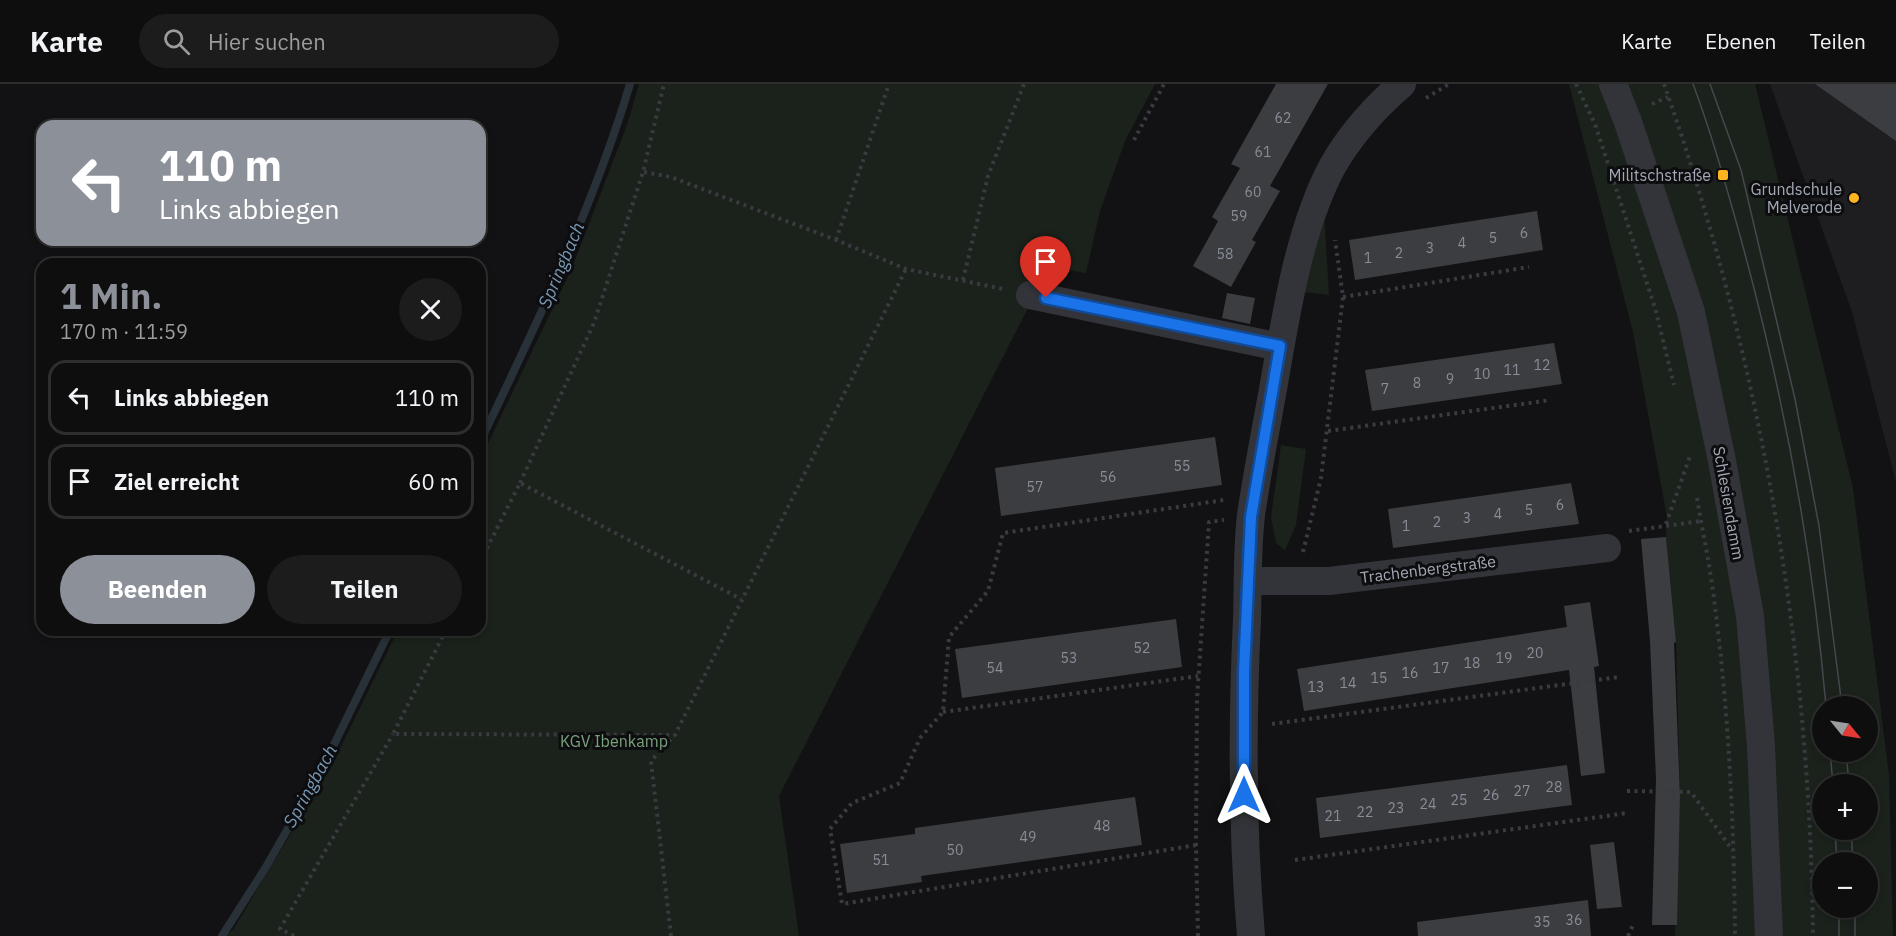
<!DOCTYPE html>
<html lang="de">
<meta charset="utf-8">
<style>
body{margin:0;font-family:"IBM Plex Sans",sans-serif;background:#1c1c1d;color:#f1f3f6;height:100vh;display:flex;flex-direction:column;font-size:22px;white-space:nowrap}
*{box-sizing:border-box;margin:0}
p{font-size:20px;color:#9b9c9e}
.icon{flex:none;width:33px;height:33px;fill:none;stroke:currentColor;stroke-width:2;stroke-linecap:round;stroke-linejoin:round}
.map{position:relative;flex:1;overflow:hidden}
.panel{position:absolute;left:36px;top:174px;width:450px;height:378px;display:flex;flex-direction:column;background:#0e0e0f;border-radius:18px;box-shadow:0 3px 9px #0003,0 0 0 2px #2e2e2f}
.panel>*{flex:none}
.top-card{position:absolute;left:36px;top:36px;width:450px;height:126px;border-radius:18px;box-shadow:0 3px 9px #0003,0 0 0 2px #2e2e2f;background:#8c9099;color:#fff;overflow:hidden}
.needle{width:39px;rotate:120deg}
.tools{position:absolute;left:1812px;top:612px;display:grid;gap:12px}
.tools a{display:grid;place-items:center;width:66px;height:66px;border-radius:50%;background:#0e0e0f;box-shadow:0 3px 9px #0003,0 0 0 2px #2e2e2f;font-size:30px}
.pin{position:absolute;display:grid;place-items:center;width:51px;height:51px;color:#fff;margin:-62px -26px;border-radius:50% 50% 50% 0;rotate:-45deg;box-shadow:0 0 6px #0007}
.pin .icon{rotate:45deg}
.me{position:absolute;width:66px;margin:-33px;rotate:0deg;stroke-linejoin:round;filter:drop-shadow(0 0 4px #0008)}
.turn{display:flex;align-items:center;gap:21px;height:126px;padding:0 24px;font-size:27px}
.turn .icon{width:78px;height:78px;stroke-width:2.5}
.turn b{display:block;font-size:42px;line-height:51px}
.round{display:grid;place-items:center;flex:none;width:63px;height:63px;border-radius:32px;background:#1c1c1d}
.overview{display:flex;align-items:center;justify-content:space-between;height:102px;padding:0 24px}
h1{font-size:36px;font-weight:800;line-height:45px;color:#8c9099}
.primary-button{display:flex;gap:12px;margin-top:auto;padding:12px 24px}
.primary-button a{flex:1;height:69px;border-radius:36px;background:#8c9099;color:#fff;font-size:24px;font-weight:800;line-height:69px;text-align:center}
.primary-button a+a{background:#1c1c1d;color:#f1f3f6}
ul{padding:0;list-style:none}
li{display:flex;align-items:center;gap:18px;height:75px;margin:0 12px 9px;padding:0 12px;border:3px solid #2e2e2f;border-radius:18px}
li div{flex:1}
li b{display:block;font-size:22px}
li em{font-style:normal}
header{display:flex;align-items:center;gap:36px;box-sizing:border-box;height:84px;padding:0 30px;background:#0e0e0f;border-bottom:2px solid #2e2e2f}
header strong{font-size:28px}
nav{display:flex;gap:33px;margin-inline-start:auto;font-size:21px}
.search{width:420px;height:54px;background:#1c1c1d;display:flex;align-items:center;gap:15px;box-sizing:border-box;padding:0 21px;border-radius:33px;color:#9b9c9e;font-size:22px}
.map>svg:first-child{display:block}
.built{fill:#1e1e21}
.green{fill:#1a221b;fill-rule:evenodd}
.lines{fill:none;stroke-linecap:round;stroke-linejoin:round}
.stream{stroke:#283138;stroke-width:8}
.building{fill:#3c3d41}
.path{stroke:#393b40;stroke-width:4;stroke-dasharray:3 4.5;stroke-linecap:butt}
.minor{stroke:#333439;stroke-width:28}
.tram{stroke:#46484e;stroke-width:1.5}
.route-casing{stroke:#114b97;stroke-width:15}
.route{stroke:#1a73e8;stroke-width:10}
.poi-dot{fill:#fdb421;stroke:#0d0d0f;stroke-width:2}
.labels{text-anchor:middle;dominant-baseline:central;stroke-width:6;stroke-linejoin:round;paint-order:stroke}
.number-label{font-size:14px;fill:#888d98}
.poi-label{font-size:16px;fill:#a2a8b5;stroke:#0d0d0f;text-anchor:end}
.street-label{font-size:16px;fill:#a2a8b5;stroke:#0d0d0f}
.park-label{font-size:16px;fill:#78a27b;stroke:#0d0d0f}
.water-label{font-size:18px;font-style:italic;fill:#7797b3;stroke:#0d0d0f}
</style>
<header>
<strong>Karte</strong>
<div class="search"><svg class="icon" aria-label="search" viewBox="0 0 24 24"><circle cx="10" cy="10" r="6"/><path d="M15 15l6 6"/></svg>Hier suchen</div>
<nav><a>Karte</a><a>Ebenen</a><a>Teilen</a></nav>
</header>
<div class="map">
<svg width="1896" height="852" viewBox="0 0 1896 852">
<rect width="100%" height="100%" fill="#121214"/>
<path class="built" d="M1770 0H1896V398L1852 228Z"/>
<path class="green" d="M639 0H1155L1125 57 1100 127 1086 189 1036 181 1028 224 779 712 799 852H224L233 846 331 683 398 546H480V376L572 184 627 41Z
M1569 0H1755L1853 404 1889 691 1893 852H1675L1680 709 1676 558 1666 453 1667 433 1633 248ZM1822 622H1868V668H1822ZM1822 700H1868V746H1822ZM1822 778H1868V824H1822Z
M1324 127 1329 211 1304 208Z
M1281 361 1306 365 1296 441 1285 466 1276 459 1271 433Z"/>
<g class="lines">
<path class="stream" d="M480 358C536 241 593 124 630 0
M222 852 266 783 322 685 390 546"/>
</g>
<path class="building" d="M1276 0H1328L1270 102 1280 107 1252 156 1256 158 1231 203 1193 182 1218 137 1212 133 1240 84 1231 80Z
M1815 0H1896V57Z
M1537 127 1543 166 1355 196 1349 156Z
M1227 209 1255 214 1250 240 1222 234Z
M1554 259 1562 300 1372 327 1365 286Z
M1215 353 1222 401 1001 432 995 384Z
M1571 399 1579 440 1393 464 1388 425Z
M1666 453 1676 558 1674 559 1680 712 1677 841H1652L1656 695 1650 557 1641 455Z
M1590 518 1599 582 1594 583 1605 689 1581 692 1569 586 1304 627 1297 585 1567 543 1564 522Z
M1176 535 1182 583 962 614 955 565Z
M1567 681 1572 721 1320 754 1316 714Z
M1135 713 1142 761 921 792 922 798 847 809 840 760 915 750V744Z
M1614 758 1622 823 1597 825 1590 761Z
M1588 816 1591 852H1418L1417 838Z"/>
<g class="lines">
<path class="path" d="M1576 0 1595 40 1655 224 1674 301
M1664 0C1760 274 1810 561 1813 852
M1426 14 1449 0
M1652 20 1668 13
M1134 56 1164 0
M644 88 671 93 836 156 906 185 1003 205
M836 156 889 0
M963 196 988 92 1024 0
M1343 213 1529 183
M1328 347 1551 316
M520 399 594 239 643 88 664 0
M1697 414C1703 450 1711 486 1715 523 1729 631 1734 743 1735 852
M1666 440 1690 372
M1629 447 1701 437
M1303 468 1321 394 1343 213 1335 156
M480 478 520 399 741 515
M446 546 393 650 674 651
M943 628 1198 592
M1272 640 1619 593
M1627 707 1691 708 1733 767
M1196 761 842 820 830 745 852 719 900 699 920 654 943 628 949 553 988 507 1003 449 1224 416
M1295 776 1627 729
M294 852 280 845 393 650
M671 852 651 677 675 651 906 185
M1198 852 1196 761 1197 615 1209 438 1224 436
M1628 852 1633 841"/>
<path class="minor" d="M1613 0 1628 38 1691 228 1722 377 1750 532 1761 662 1769 852
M1030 211 1280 263
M1248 497H1329L1607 464
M1251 852C1242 747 1242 640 1247 535 1248 501 1247 465 1251 431 1258 383 1268 335 1276 288 1287 223 1301 141 1332 83 1350 51 1374 24 1402 0"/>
<path class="tram" d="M1693 0C1711 48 1725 98 1739 148 1782 303 1812 462 1826 622
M1710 0 1741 86 1795 315 1819 442 1842 622
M1830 668 1833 700
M1846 668 1849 700
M1835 746 1837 778
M1851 746 1853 778
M1855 824V852
M1839 852V824"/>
</g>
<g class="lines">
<defs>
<path id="route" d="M1046 214 1280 262 1251 433 1244 588V711"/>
</defs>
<use href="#route" class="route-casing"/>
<use href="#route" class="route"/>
</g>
<g class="poi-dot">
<rect x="1717" y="85" width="12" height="12" rx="3"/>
<circle cx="1854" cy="114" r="6"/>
</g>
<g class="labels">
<g class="number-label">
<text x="1283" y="34">62</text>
<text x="1263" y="68">61</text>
<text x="1253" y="108">60</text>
<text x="1239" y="132">59</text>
<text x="1524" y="149">6</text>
<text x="1493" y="154">5</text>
<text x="1462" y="159">4</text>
<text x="1430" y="164">3</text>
<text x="1399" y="169">2</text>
<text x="1225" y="170">58</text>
<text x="1368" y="174">1</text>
<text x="1542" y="281">12</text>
<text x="1512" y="286">11</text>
<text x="1482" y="290">10</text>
<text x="1450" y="295">9</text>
<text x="1417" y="299">8</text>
<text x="1385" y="305">7</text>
<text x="1182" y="382">55</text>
<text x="1108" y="393">56</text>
<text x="1035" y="403">57</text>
<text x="1560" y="421">6</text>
<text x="1529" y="426">5</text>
<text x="1498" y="430">4</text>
<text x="1467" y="434">3</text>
<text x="1437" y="438">2</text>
<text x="1406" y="442">1</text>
<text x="1142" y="564">52</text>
<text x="1535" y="569">20</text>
<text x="1069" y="574">53</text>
<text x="1504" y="574">19</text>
<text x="1472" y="579">18</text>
<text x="995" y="584">54</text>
<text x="1441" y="584">17</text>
<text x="1410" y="589">16</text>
<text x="1379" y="594">15</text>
<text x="1348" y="599">14</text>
<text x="1316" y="603">13</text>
<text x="1554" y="703">28</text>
<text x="1522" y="707">27</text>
<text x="1491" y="711">26</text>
<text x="1459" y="716">25</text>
<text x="1428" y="720">24</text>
<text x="1396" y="724">23</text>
<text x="1365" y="728">22</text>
<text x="1333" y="732">21</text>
<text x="1102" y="742">48</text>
<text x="1028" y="753">49</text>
<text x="955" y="766">50</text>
<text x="881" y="776">51</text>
<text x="1574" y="836">36</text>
<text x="1542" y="838">35</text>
</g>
<g class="poi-label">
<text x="1711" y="91">Militschstraße</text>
<text x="1842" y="105">Grundschule<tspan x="1842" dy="18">Melverode</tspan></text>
</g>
<g class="street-label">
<text transform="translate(1729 419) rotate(80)">Schlesiendamm</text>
<text transform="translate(1428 485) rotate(-7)">Trachenbergstraße</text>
</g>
<g class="park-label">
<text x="614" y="657">KGV Ibenkamp</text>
</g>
<g class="water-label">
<text transform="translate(561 181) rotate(-67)">Springbach</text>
<text transform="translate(310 702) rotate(-61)">Springbach</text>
</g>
</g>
</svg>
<div class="tools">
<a><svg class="needle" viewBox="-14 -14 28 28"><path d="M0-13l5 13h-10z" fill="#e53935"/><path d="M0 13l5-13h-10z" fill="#9b9c9e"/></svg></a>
<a>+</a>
<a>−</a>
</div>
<div class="pin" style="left:1046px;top:214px;background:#d93025"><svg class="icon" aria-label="arrive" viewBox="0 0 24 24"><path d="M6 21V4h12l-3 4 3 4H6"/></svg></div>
<svg class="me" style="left:1244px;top:711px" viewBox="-20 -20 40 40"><path d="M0-17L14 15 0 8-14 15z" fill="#1a73e8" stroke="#fff" stroke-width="4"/></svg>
<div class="top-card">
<div class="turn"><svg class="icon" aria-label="left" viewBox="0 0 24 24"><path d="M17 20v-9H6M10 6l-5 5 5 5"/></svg><div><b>110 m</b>Links abbiegen</div></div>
</div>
<section class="panel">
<div class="overview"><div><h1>1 Min.</h1><p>170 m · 11:59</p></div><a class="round"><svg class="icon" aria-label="close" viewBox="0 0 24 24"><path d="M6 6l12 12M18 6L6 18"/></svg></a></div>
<ul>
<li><svg class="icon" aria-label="left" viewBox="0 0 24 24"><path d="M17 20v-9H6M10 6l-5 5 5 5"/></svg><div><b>Links abbiegen</b></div><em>110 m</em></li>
<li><svg class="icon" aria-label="arrive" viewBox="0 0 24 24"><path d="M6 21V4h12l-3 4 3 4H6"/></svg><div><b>Ziel erreicht</b></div><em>60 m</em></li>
</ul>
<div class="primary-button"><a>Beenden</a><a>Teilen</a></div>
</section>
</div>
